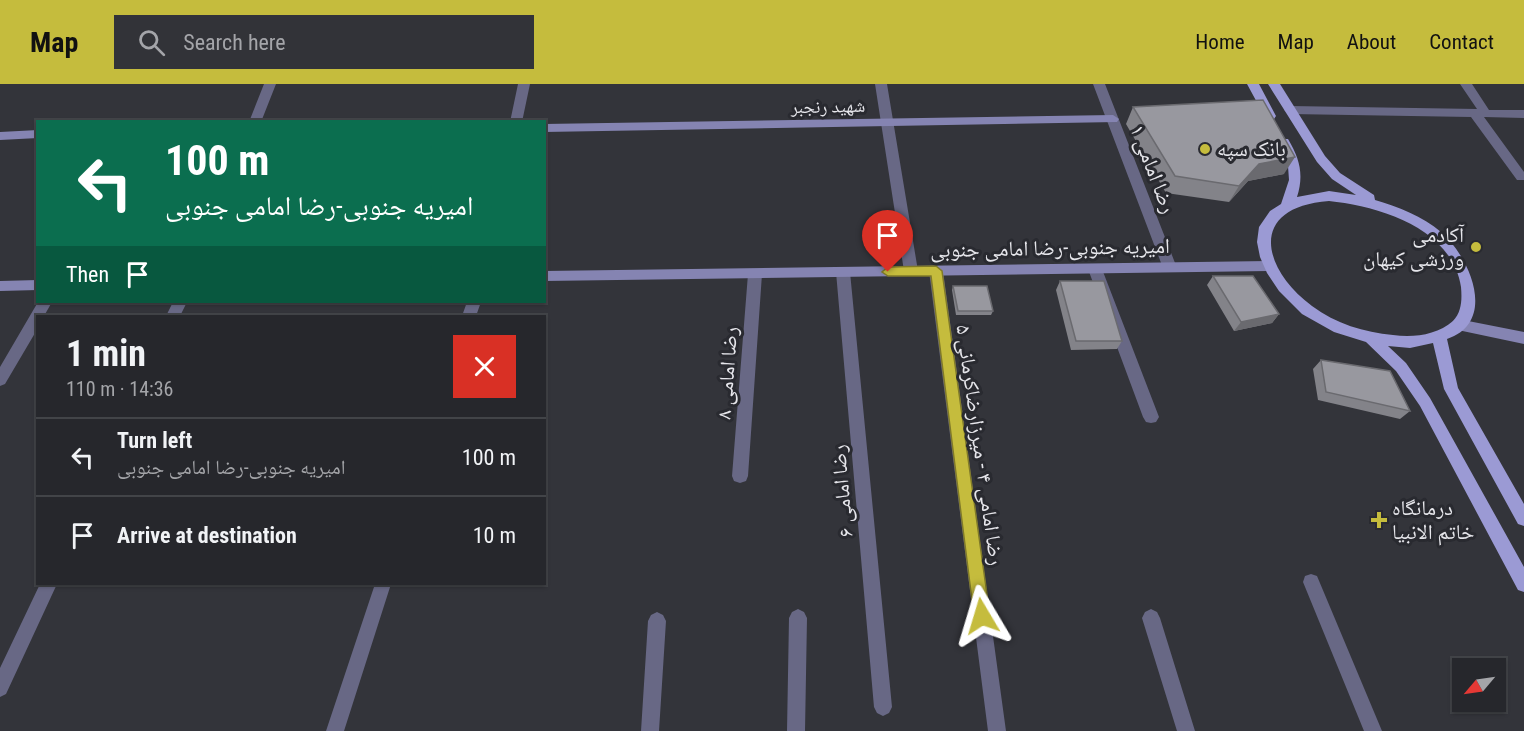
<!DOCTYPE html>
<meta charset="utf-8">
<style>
body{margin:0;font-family:"Roboto Condensed","Noto Naskh Arabic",sans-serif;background:#323338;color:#f1f3f6;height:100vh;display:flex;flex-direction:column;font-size:22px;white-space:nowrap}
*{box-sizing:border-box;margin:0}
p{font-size:20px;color:#a4a5a9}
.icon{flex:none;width:33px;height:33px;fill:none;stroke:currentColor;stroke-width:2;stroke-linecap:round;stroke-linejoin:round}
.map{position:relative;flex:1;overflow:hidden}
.details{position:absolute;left:36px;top:231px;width:510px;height:270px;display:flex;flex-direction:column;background:#26272c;border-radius:0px;box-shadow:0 2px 4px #0004,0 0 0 2px #424448}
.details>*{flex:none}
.hud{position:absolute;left:36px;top:36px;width:510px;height:183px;border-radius:0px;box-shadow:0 2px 4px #0004,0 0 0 2px #424448;background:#0b6e4f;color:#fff;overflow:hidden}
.needle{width:39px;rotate:241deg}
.fabs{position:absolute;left:1452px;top:574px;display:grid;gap:12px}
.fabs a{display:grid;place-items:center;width:54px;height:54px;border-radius:0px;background:#26272c;box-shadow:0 2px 4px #0004,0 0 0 2px #424448;font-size:30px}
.pin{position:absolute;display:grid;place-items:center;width:51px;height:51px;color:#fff;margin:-62px -26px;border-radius:50% 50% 50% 0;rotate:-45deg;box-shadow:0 0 6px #0007}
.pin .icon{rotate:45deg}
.me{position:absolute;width:66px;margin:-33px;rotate:353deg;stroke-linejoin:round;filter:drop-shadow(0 0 4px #0008)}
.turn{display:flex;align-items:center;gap:21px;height:126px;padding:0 30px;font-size:27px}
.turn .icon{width:78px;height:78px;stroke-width:2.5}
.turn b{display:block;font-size:42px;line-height:51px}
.then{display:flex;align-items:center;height:57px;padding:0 30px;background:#0003;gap:12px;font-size:22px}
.round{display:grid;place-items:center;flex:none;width:63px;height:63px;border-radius:0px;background:#323338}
.headline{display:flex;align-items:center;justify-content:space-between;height:102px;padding:0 30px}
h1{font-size:36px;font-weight:700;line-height:45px}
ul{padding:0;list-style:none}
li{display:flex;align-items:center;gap:18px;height:78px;padding:0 30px;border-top:2px solid #424448}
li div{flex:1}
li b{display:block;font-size:22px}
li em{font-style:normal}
header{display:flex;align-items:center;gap:36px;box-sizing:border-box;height:84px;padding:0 30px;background:#c5bc3d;color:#111}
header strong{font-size:28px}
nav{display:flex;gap:33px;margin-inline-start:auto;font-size:21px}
.search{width:420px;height:54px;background:#323338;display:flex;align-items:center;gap:15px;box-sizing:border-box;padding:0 21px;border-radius:0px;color:#a4a5a9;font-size:22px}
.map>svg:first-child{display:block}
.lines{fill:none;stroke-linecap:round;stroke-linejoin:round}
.street{fill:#686885;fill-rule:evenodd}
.secondary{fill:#8584b2;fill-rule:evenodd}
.primary{fill:#9b9ad4;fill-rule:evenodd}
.wall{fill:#838389}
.shaded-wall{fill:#6a6a6f}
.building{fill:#98989f;stroke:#6a6a6f;stroke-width:1.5}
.route{fill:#c5bc3d;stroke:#807a28;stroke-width:1.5}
.poi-dot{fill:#c5bc3d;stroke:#292a30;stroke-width:2}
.labels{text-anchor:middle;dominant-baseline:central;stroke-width:6;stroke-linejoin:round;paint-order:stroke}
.far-street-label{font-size:18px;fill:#e6e6eb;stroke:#292a30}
.poi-label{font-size:21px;fill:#e6e6eb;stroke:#292a30;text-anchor:start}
.street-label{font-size:21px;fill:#e6e6eb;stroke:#292a30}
</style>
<header>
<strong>Map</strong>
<div class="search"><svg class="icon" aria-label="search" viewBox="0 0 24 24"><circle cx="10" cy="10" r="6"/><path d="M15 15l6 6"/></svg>Search here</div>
<nav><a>Home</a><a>Map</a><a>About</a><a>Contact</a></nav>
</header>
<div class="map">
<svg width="1524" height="647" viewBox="0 0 1524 647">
<rect width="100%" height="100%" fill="#33343a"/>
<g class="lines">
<path class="street" d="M264 0H276L261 38H249Z
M518 0H530L522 38H510Z
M875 0H887L918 187 911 192 904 187Z
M1093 0H1105L1177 184 1175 188H1165L1163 184Z
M1460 0H1472L1489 26H1524V34L1484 33 1524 88V96H1517L1471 33 1290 30 1284 26 1290 22 1477 25Z
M1095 180 1102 185 1159 333 1156 338 1151 339 1146 338 1143 333 1088 185Z
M936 182 943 187 1006 647H988L929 187Z
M843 183 850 188 892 623 889 629 883 632 877 629 874 623 836 188Z
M755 185 762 190 748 392 746 397 740 399 734 397 732 392 748 190Z
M38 218H52L44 232H38V244L5 300 0 302V283Z
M173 218H187L180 232H166Z
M467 218H481L476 232H462Z
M1311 490 1317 492 1382 647H1364L1303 498 1305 492Z
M40 500H57L6 610 0 613V584Z
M375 500H391L344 647H326Z
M798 525 804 528 807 534 805 647H787L789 534 792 528Z
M1151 525 1157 528 1160 534 1195 647H1177L1142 534 1145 528Z
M657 528 663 531 666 537 659 647H641L648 537 651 531Z"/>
<path class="secondary" d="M1113 31 1119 35 1117 38 544 48V40Z
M38 46V54L0 56V48Z
M1269 177 1276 182 1269 187 544 197V187Z
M38 196V206L0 207V197Z
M1458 235 1524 248V260L1453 245 1451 241 1453 237Z"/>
<path class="primary" d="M1247 0H1259L1276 32 1274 35H1266Z
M1268 0H1280L1325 72 1340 89 1374 111 1375 116C1399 123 1422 132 1441 148 1470 173 1498 238 1447 255L1458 304 1524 420V442L1518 440 1444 305 1433 259 1410 264 1388 262 1406 279 1430 314 1524 483V508L1518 506 1420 322 1396 287 1366 258 1334 248 1302 230 1279 207 1267 189 1260 173 1257 158 1259 143 1270 127 1281 120 1289 96 1288 82 1278 58 1280 55H1288C1300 75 1304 91 1297 113L1329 107 1356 111 1332 95 1317 78ZM1329 117C1379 122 1452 144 1461 203 1462 215 1462 228 1453 237 1437 251 1413 254 1393 251 1364 248 1336 240 1312 222 1261 184 1248 123 1329 117Z"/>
</g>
<path class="wall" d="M1133 23 1284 90 1248 97 1229 118 1166 109 1126 40Z
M1213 192 1279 230 1272 239 1234 247 1207 201Z
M1060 197 1122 257 1117 265 1071 266 1056 206Z
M953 202 993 227 991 231H956L952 206Z
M1321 276 1410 327 1400 335 1318 316 1313 285Z"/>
<path class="shaded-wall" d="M1295 73 1284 90 1248 97 1229 118 1239 102 1259 80Z
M1279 230 1272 239 1234 247 1241 238Z"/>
<path class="building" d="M1263 16 1295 73 1259 80 1239 102 1175 92 1133 23Z
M1213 192H1253L1279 230 1241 238Z
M1060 197H1104L1122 257H1076Z
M953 202H987L993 227H958Z
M1321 276 1390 287 1410 327 1326 308Z"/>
<path class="route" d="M936 182 942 187 990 532 987 538 982 540 976 538 974 532 931 192H888L882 188 888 183Z"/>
<g class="poi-dot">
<circle cx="1205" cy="65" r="6"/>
<circle cx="1476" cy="163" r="6"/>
<path d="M1376 427h6v6h6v6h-6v6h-6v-6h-6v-6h6z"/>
</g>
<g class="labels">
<g class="far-street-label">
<text transform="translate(828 22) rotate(-1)">شهید رنجبر</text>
</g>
<g class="poi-label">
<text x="1217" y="65">بانک سپه</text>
<text x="1464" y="151" text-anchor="end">آکادمی<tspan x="1464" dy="24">ورزشی کیهان</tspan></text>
<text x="1392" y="424">درمانگاه<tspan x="1392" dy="24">خاتم الانبیا</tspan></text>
</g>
<g class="street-label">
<text transform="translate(1153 85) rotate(69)">رضا امامی ۱</text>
<text transform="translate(1050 164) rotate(-1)">امیریه جنوبی-رضا امامی جنوبی</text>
<text transform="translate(727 289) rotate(-86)">رضا امامی ۸</text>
<text transform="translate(980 361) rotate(82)">رضا امامی ۴ - میرزارضاکرمانی ۵</text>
<text transform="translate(842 407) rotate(-95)">رضا امامی ۶</text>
</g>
</g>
</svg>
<div class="fabs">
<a><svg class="needle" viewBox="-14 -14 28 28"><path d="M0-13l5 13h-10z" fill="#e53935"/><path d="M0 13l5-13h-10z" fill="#a4a5a9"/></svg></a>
</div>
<div class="pin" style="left:888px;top:188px;background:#d93025"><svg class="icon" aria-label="arrive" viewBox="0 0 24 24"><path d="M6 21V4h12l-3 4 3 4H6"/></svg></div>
<svg class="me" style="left:982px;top:532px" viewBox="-20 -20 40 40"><path d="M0-17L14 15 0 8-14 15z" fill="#c5bc3d" stroke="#fff" stroke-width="4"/></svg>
<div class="hud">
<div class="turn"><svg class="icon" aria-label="left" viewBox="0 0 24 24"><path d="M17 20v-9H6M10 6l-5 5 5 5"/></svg><div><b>100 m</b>امیریه جنوبی-رضا امامی جنوبی</div></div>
<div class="then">Then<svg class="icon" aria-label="arrive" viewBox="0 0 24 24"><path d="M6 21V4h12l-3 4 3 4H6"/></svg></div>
</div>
<section class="details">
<div class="headline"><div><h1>1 min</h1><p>110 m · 14:36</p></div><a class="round" style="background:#d93025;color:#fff"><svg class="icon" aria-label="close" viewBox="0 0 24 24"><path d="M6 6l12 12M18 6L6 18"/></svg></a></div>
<ul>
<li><svg class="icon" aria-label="left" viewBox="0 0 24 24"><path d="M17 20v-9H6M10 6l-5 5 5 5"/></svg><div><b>Turn left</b><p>امیریه جنوبی-رضا امامی جنوبی</p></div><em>100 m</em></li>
<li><svg class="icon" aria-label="arrive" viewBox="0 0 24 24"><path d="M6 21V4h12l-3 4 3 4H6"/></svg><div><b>Arrive at destination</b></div><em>10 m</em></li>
</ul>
</section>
</div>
